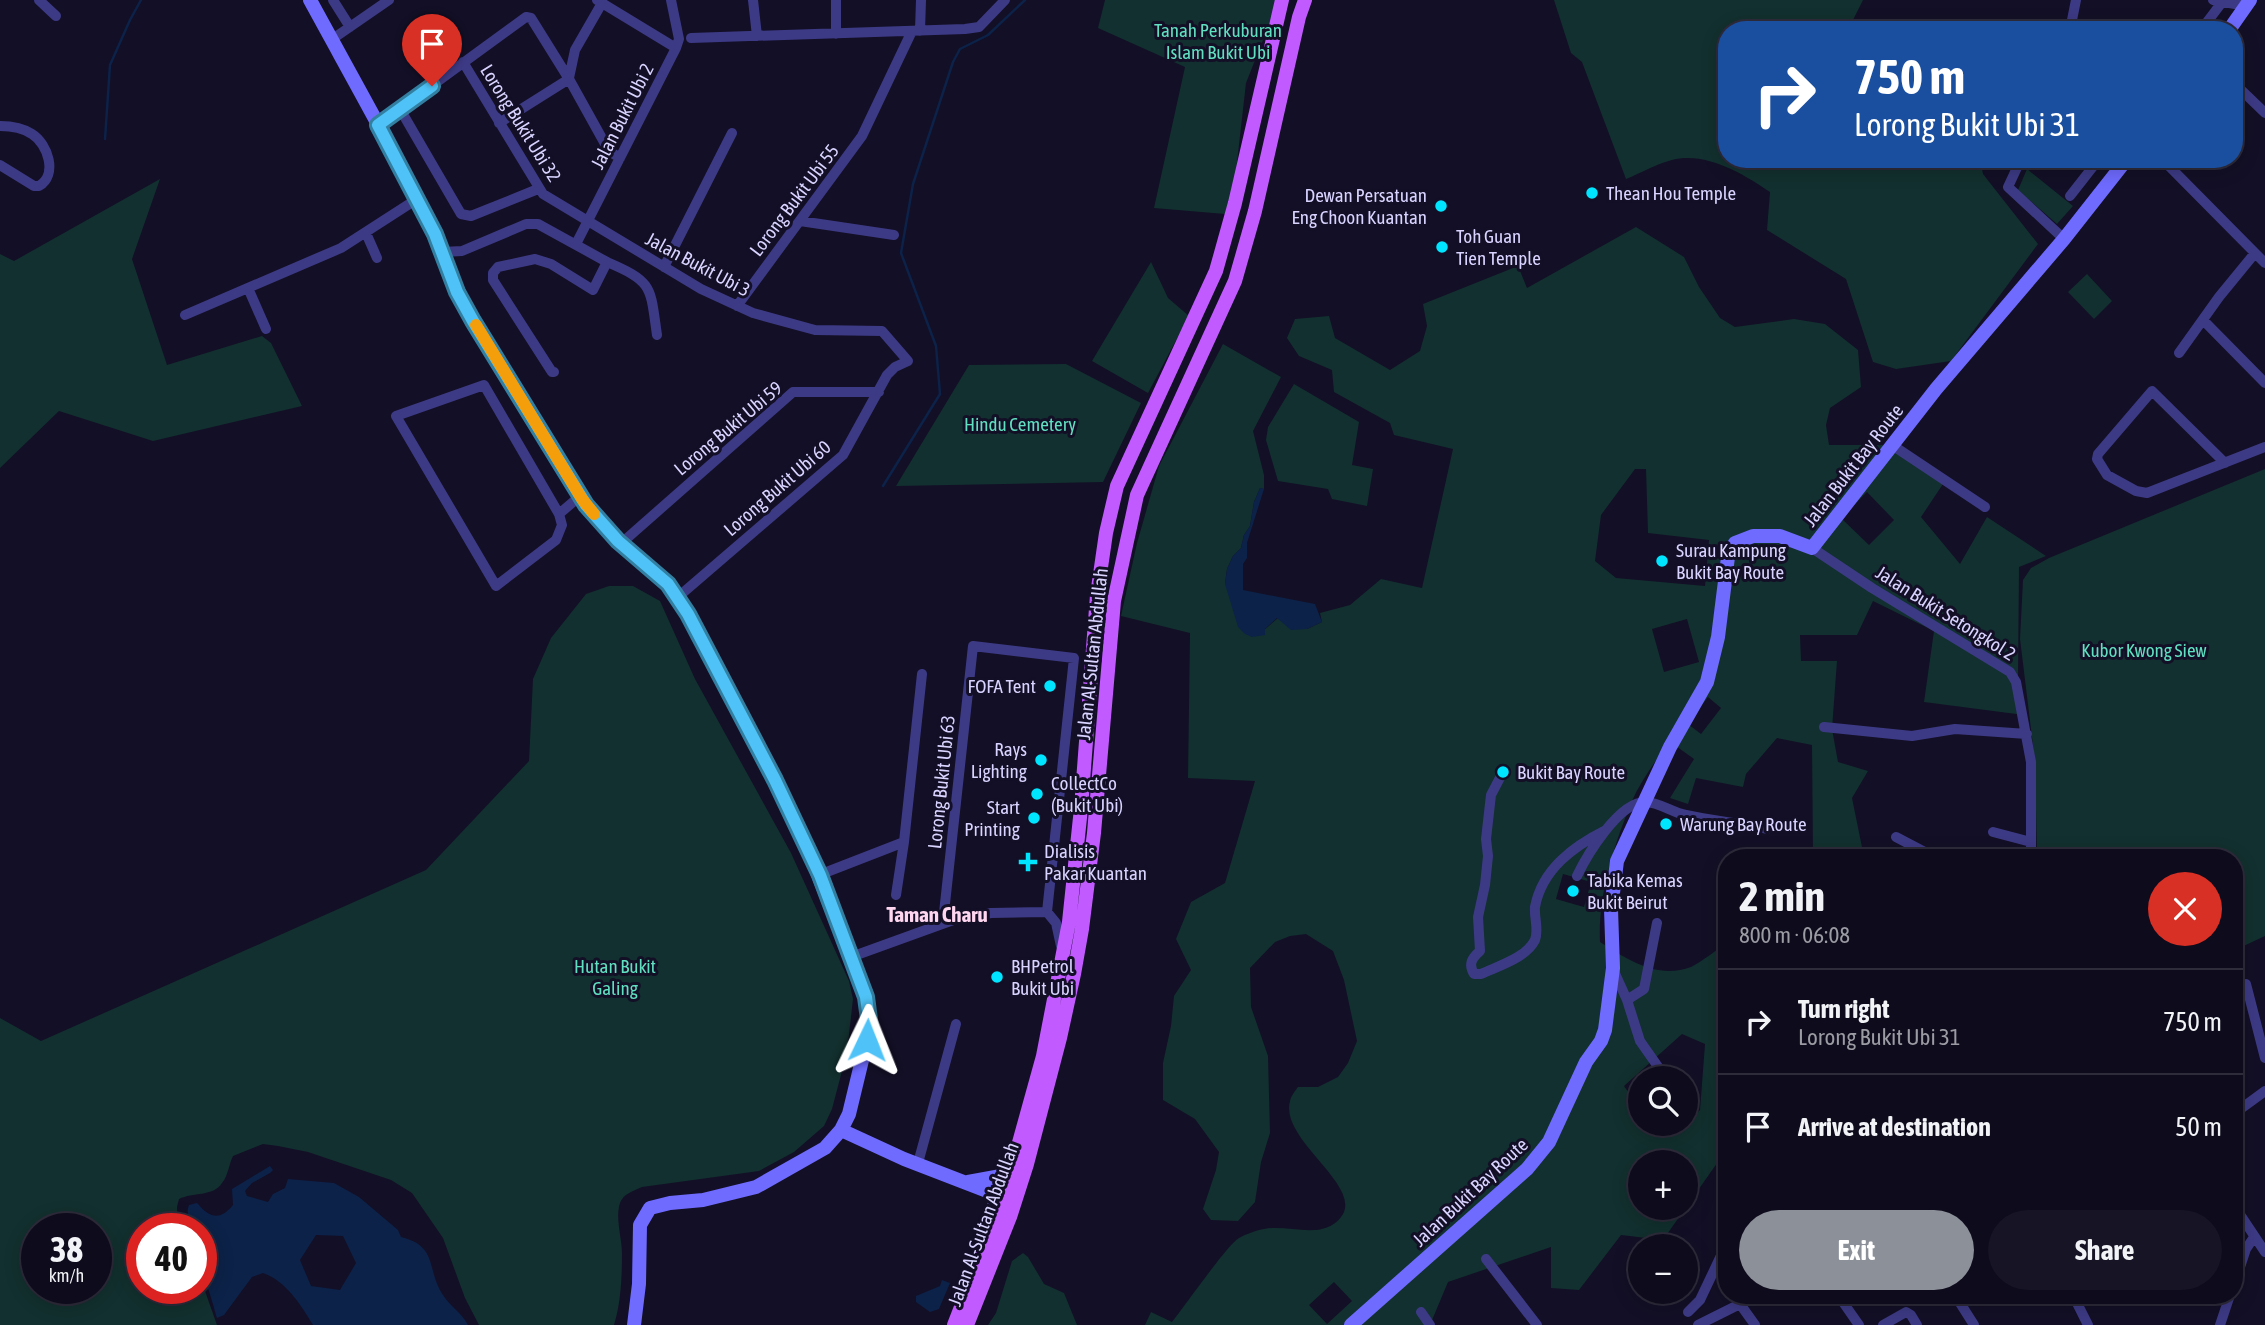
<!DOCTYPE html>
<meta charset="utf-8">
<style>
body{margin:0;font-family:"Asap Condensed",sans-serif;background:#171425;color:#f1f3f6;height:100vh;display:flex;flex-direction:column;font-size:26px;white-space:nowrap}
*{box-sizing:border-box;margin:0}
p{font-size:23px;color:#9b9ba3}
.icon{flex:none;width:38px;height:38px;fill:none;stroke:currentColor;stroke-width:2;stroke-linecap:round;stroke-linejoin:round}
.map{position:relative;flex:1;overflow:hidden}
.panel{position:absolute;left:1718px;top:849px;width:525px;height:455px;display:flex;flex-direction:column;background:#0e0b1c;border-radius:28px;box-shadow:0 4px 18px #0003,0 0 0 2px #2e2b3b}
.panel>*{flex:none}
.top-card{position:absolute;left:1718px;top:21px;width:525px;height:147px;border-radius:28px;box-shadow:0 4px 18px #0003,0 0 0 2px #2e2b3b;background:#1a4fa0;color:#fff;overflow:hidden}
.fabs{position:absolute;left:1628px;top:1066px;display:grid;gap:14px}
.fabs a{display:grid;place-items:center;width:70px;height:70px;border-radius:50%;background:#0e0b1c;box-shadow:0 4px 18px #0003,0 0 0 2px #2e2b3b;font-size:35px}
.speed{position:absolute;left:21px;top:1213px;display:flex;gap:14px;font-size:35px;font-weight:700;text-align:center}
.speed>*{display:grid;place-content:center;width:91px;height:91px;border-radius:50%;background:#0e0b1c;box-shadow:0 4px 18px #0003,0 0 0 2px #2e2b3b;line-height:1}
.speed small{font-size:18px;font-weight:400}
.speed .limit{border:10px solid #d22;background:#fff;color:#111}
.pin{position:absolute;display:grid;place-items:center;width:60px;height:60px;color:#fff;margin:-72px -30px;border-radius:50% 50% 50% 0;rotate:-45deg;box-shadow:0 0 7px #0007}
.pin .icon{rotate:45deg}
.me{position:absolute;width:77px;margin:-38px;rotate:2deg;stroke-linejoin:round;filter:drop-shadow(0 0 5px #0008)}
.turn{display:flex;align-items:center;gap:24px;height:147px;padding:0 21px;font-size:32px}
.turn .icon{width:91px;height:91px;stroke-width:2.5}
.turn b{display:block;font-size:49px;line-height:60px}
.round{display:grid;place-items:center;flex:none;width:74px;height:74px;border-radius:37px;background:#171425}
.head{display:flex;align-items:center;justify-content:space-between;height:119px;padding:0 21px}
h1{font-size:42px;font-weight:700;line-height:52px}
.cta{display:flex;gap:14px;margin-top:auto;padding:14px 21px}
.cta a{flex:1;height:80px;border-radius:42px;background:#8c9099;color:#fff;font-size:28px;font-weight:700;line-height:80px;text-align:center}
.cta a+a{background:#171425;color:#f1f3f6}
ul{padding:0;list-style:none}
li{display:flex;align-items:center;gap:21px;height:105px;padding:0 21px;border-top:2px solid #2e2b3b}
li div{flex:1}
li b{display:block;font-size:26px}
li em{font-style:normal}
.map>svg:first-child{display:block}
.green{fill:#12302f;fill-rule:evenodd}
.water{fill:#0c2248;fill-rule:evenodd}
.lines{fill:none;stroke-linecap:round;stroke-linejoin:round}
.stream{stroke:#0c2248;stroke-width:2.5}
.street{stroke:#3d3a85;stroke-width:10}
.secondary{stroke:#6f6bff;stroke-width:14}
.primary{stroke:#c25bff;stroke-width:14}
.route-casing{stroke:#337fa1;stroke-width:18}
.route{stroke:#4fc3f7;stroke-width:12}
.slow{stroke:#f59e0b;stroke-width:12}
.poi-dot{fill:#00e5ff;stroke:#130f26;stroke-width:2.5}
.labels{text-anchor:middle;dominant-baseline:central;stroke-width:6;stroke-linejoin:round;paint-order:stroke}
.park-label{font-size:19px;fill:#5fe0c0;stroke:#130f26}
.street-label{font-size:19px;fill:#d9d4ff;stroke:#130f26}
.poi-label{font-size:19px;fill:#d9d4ff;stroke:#130f26;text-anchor:start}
.neighbourhood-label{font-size:21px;font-weight:bold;fill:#ffd6f0;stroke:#130f26}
</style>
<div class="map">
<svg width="2265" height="1325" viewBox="0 0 2265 1325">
<rect width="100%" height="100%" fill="#130f26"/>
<path class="green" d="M1105 0H1279L1246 83 1235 180 1225 214 1154 208 1185 67 1098 28Z
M1554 0H1863L1848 30H1727V159H1980L1983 174 2038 244 1951 361 1896 369 1873 362 1846 279 1767 230 1770 192C1744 174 1705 151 1672 160 1656 164 1641 173 1626 179L1582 62 1571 53Z
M2027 169 2073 206 2057 224 2018 190Z
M160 179 132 259 167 365 262 336 271 343 302 406 153 441 59 411 0 468V254L14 261Z
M1636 227 1684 257 1699 287 1720 318 1735 327 1794 319 1825 324 1858 350 1861 387 1830 408 1826 425 1829 445H1892L1945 481 1921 517 1960 564 1987 517 2046 556 2019 567 2018 680 2024 715 1924 702 1934 631 1873 601 1857 635H1800L1801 661H1837L1832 729 1838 762 1868 771 1852 798 1864 857 1845 855V857H1813L1812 745 1777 738 1746 774 1743 787 1696 778 1688 804 1670 798 1694 759 1669 741C1657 760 1641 780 1632 801 1614 845 1598 894 1600 942 1627 959 1657 980 1691 967 1703 961 1716 950 1727 943V1149L1663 1240 1621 1235 1579 1290 1551 1288V1247L1448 1282 1430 1325H1145L1151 1312 1172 1322C1184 1307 1228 1244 1239 1238 1246 1234 1257 1230 1264 1229 1289 1224 1323 1241 1341 1217 1365 1186 1279 1140 1290 1101 1291 1096 1295 1091 1298 1087H1318L1338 1077 1348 1063 1357 1041 1344 980 1333 951 1306 934 1290 936 1275 942 1250 968 1251 1007 1268 1056 1270 1133 1261 1162 1255 1202 1238 1221 1211 1220 1203 1209 1216 1170 1219 1152 1195 1119 1163 1100V1063L1171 1026 1174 996 1191 970 1176 939 1191 902 1225 883 1255 781 1188 778 1190 633 1121 616 1137 543 1159 466 1223 344 1281 377 1253 431 1264 475V489L1260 488 1254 502 1250 526 1244 535 1241 548 1233 556 1227 569 1225 584 1264 630 1278 618 1307 629 1322 622 1320 613 1350 605 1381 579 1422 588 1453 449 1394 435 1390 423 1334 392 1332 370 1299 356 1287 338 1295 319 1329 316 1335 338 1390 370 1420 351 1427 326 1423 304 1518 266 1527 288ZM1635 469H1646L1648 533 1709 540 1705 586 1616 578 1595 561 1601 515ZM1867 492 1894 520 1869 545 1841 518ZM1687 619 1699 662 1664 672 1652 629ZM1708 697 1721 708 1701 734 1688 724ZM1563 874 1591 882 1584 907 1556 899ZM1682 1034 1705 1044 1700 1110 1677 1133 1656 1124H1640V1109L1624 1086ZM1640 1162H1685V1208H1640ZM1334 1282 1352 1301 1327 1324 1309 1305Z
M1151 262 1168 298 1189 316 1148 393 1092 361Z
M2087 274 2112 301 2094 319 2068 292Z
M1066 364 1141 403 1103 482 896 486 969 365Z
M1294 384 1359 422 1352 465 1373 469 1367 506 1332 499 1328 489 1278 481 1266 440 1268 427Z
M2265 469V936L2235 950V858L2037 857 2035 762 2020 639 2023 580 2031 568 2049 558Z
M609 586H633L660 601 695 679 791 853 849 981 853 999 847 1052 832 1109 824 1126 794 1152 759 1171 642 1187C633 1191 623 1194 620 1203 615 1218 622 1238 622 1253 622 1276 621 1303 614 1325H479L465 1298 443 1238 412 1193 391 1180 308 1152 278 1146 263 1144 233 1156C229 1164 228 1176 222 1183 213 1197 193 1192 179 1199L177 1207 178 1228H142V1288H201L205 1291 217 1325H0V1018L41 1041 426 870 529 761 533 679 551 638 586 594ZM37 1228H96V1288H37Z
M1023 1253 1028 1257 1044 1284 1064 1293 1077 1325H988L996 1313 1012 1261Z"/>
<path class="water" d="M1260 488 1264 489 1247 543V558L1243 564V590L1315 604 1322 622 1307 629 1291 630 1277 618 1265 629V635L1252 637 1245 634 1238 627 1225 584 1227 569 1233 556 1241 548 1244 535 1250 526 1254 502Z
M270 1166 273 1170 270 1173 252 1183 245 1191 247 1196 268 1202 273 1194 285 1188 288 1179 334 1183 359 1197 398 1230 401 1237C439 1246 426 1270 443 1295 450 1306 462 1313 468 1325H313C301 1305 286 1281 263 1273L252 1277 224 1315 217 1318C214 1308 206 1278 201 1272V1228H194C191 1220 185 1215 189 1205L197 1203C209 1217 219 1222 233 1205L232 1189ZM316 1235 343 1236 356 1263 340 1290 311 1286 300 1260Z
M942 1280 950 1283 939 1309 930 1312 916 1302V1296L940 1286Z"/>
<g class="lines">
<path class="stream" d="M105 139 110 65 130 20 141 0
M883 486 940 394 936 346 901 253 913 184 953 62 960 49 988 35 1025 0"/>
<path class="street" d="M39 0 56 16
M333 0 350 27
M597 0 676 48
M753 0 757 36
M2213 0 2246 6
M2070 30 2076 0
M2201 30 2223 1
M920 31 921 0
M836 34V0
M691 38 965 29 979 27 1005 0
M331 40 389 0
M463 62 543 194 701 289 753 313 815 330 882 331 908 361 895 367 887 375 843 455 678 597
M569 78 575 50 602 3
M2235 84 2265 113
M400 109 461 214 471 216 538 189
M499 123 569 79
M378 125 526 17 531 18 569 79 609 151 620 158
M0 126C11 126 23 128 32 134 48 144 58 175 39 186H34L0 165
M2021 159 2008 187 2064 239
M2162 159 2265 263
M2070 196 2099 159
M800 221 894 235
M366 233 377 258
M576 244 676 48 679 39 671 0
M443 252 462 251 526 224H538L607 262 593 290 551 264 535 259 498 267 493 273V280L552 372H554
M607 262C654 282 650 287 657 335
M664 267 732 133
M248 288 266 329
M737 306 862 136 912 31
M185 315 341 248 417 199
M2203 320 2265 383
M2179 353 2219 297 2255 253
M484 385 559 514 562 525 556 540 496 586 396 416Z
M1892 445 1985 507
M2225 463 2152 391 2098 454 2097 459 2107 475 2136 491 2147 493 2265 447
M559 514 580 496
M618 541 625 540 793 392H879
M1812 548 1872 588 2010 672 2016 682 2031 762V858
M1824 727 1912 736 1955 729 2027 734
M1503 772 1491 795 1486 839 1488 856 1485 885 1478 917 1480 951C1472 958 1468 964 1474 974H1481C1498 966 1526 958 1535 940 1539 929 1534 918 1535 907 1542 869 1574 846 1606 830
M1993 832 2031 842
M1896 837 1936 858
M819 875 904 842
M1577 876C1587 855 1619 802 1645 802 1659 802 1673 813 1686 815 1713 821 1741 823 1767 829
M896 895 904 842 922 674
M1047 912 1056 923 1061 946
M943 922 973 646 1074 658 1047 912
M851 957 956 919 991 913 1047 912
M1613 969 1627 1000 1640 1041 1666 1078
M2246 984 2265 1058
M1627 1000 1644 989 1657 923
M2235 1113 2265 1091
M918 1163 956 1024
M2235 1207 2265 1252
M1486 1259 1537 1325
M2235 1282 2246 1249 2254 1237
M1838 1295 1859 1325
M1955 1295 1974 1325
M2073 1295 2088 1325
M1740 1304 1755 1325
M1421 1312 1430 1325
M1688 1312 1700 1300 1727 1243
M1698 1325 1758 1295
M1883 1325 1906 1312 1911 1315 1917 1325
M2220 1325 2230 1295"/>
<path class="secondary" d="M310 0C346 66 383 132 418 199 438 239 452 282 473 322L586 504 618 541 668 584 688 614 802 834 866 997 870 1027 849 1114 841 1130 825 1148 756 1187 703 1200 670 1203 650 1208 640 1225 639 1284 634 1325
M2229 30 2250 0
M841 1130 904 1159 987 1191 994 1199 996 1217
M968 1182 1001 1176 1013 1161
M1351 1325 1527 1169 1549 1142 1586 1062 1601 1041 1605 1030 1613 968 1611 909 1617 861 1670 747 1707 682 1718 637 1728 557 1735 543 1753 536H1780L1812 548 1936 389 2064 239 2127 159"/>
<path class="primary" d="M954 1325 996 1217 1015 1157 1043 1056 1069 922 1081 808 1097 595 1106 533 1117 486 1216 271 1235 203 1282 0
M967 1325 1010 1217 1027 1164 1060 1038 1074 974 1082 929 1094 833 1114 601 1137 495 1235 281 1255 211 1299 17 1305 0"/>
</g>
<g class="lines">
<defs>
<path id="route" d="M432 86 378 125 435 234 457 292 473 321 586 505 618 541 668 584 688 614 775 780 820 875 866 997 870 1027 867 1040"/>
</defs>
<use href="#route" class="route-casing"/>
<use href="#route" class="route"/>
<path class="slow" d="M476 325 582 499 594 514"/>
</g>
<g class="poi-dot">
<circle cx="1592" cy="193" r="7"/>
<circle cx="1441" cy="206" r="7"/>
<circle cx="1442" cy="247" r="7"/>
<circle cx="1662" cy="561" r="7"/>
<circle cx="1050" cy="686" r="7"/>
<circle cx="1041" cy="760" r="7"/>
<circle cx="1503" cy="772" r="7"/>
<circle cx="1037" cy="794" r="7"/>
<circle cx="1034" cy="818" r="7"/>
<circle cx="1666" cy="824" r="7"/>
<path d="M1024.5 851.5h7v7h7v7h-7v7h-7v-7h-7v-7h7z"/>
<circle cx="1573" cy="891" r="7"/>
<circle cx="997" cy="977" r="7"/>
</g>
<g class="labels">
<g class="park-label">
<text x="1218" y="30">Tanah Perkuburan<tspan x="1218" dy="22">Islam Bukit Ubi</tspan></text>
<text x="1020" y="424">Hindu Cemetery</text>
<text x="2144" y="650">Kubor Kwong Siew</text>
<text x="615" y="966">Hutan Bukit<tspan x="615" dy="22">Galing</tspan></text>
</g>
<g class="street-label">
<text transform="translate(622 116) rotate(-63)">Jalan Bukit Ubi 2</text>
<text transform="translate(521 123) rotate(58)">Lorong Bukit Ubi 32</text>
<text transform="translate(794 200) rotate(-53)">Lorong Bukit Ubi 55</text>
<text transform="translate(698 264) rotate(28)">Jalan Bukit Ubi 3</text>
<text transform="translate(728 428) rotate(-40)">Lorong Bukit Ubi 59</text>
<text transform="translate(1853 465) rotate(-52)">Jalan Bukit Bay Route</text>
<text transform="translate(777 488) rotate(-41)">Lorong Bukit Ubi 60</text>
<text transform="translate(1946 613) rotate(32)">Jalan Bukit Setongkol 2</text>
<text transform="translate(1092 654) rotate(-84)">Jalan Al-Sultan Abdullah</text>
<text transform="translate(941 782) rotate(-84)">Lorong Bukit Ubi 63</text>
<text transform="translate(1470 1192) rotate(-43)">Jalan Bukit Bay Route</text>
<text transform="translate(983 1224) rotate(-70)">Jalan Al-Sultan Abdullah</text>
</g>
<g class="poi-label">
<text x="1606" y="193">Thean Hou Temple</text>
<text x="1427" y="195" text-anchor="end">Dewan Persatuan<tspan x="1427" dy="22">Eng Choon Kuantan</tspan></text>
<text x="1456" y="236">Toh Guan<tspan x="1456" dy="22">Tien Temple</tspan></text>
<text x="1676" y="550">Surau Kampung<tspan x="1676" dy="22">Bukit Bay Route</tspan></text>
<text x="1036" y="686" text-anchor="end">FOFA Tent</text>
<text x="1027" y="749" text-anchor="end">Rays<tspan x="1027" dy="22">Lighting</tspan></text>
<text x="1517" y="772">Bukit Bay Route</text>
<text x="1051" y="783">CollectCo<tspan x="1051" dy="22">(Bukit Ubi)</tspan></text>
<text x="1020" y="807" text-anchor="end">Start<tspan x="1020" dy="22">Printing</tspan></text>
<text x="1680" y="824">Warung Bay Route</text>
<text x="1044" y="851">Dialisis<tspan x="1044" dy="22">Pakar Kuantan</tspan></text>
<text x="1587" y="880">Tabika Kemas<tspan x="1587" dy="22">Bukit Beirut</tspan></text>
<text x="1011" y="966">BHPetrol<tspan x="1011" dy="22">Bukit Ubi</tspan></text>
</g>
<g class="neighbourhood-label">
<text x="937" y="914">Taman Charu</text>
</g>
</g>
</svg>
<div class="fabs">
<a><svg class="icon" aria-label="search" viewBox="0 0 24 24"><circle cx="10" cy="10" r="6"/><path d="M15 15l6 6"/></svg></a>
<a>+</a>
<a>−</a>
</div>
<div class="speed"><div>38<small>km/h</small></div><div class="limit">40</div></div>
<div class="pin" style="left:432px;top:86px;background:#d93025"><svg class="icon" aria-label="arrive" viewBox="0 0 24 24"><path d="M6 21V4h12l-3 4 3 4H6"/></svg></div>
<svg class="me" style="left:867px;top:1040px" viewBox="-20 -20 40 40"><path d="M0-17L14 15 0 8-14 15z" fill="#4fc3f7" stroke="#fff" stroke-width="4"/></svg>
<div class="top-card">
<div class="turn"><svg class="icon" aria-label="right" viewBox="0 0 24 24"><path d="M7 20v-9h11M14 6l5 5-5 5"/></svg><div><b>750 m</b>Lorong Bukit Ubi 31</div></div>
</div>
<section class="panel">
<div class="head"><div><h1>2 min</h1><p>800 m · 06:08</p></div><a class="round" style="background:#d93025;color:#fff"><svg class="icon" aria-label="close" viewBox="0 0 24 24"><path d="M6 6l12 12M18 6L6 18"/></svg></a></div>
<ul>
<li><svg class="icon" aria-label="right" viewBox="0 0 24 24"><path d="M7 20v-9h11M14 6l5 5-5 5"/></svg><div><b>Turn right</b><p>Lorong Bukit Ubi 31</p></div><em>750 m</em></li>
<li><svg class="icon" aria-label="arrive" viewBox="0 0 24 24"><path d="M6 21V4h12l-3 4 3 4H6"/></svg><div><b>Arrive at destination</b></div><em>50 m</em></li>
</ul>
<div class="cta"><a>Exit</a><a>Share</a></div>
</section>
</div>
